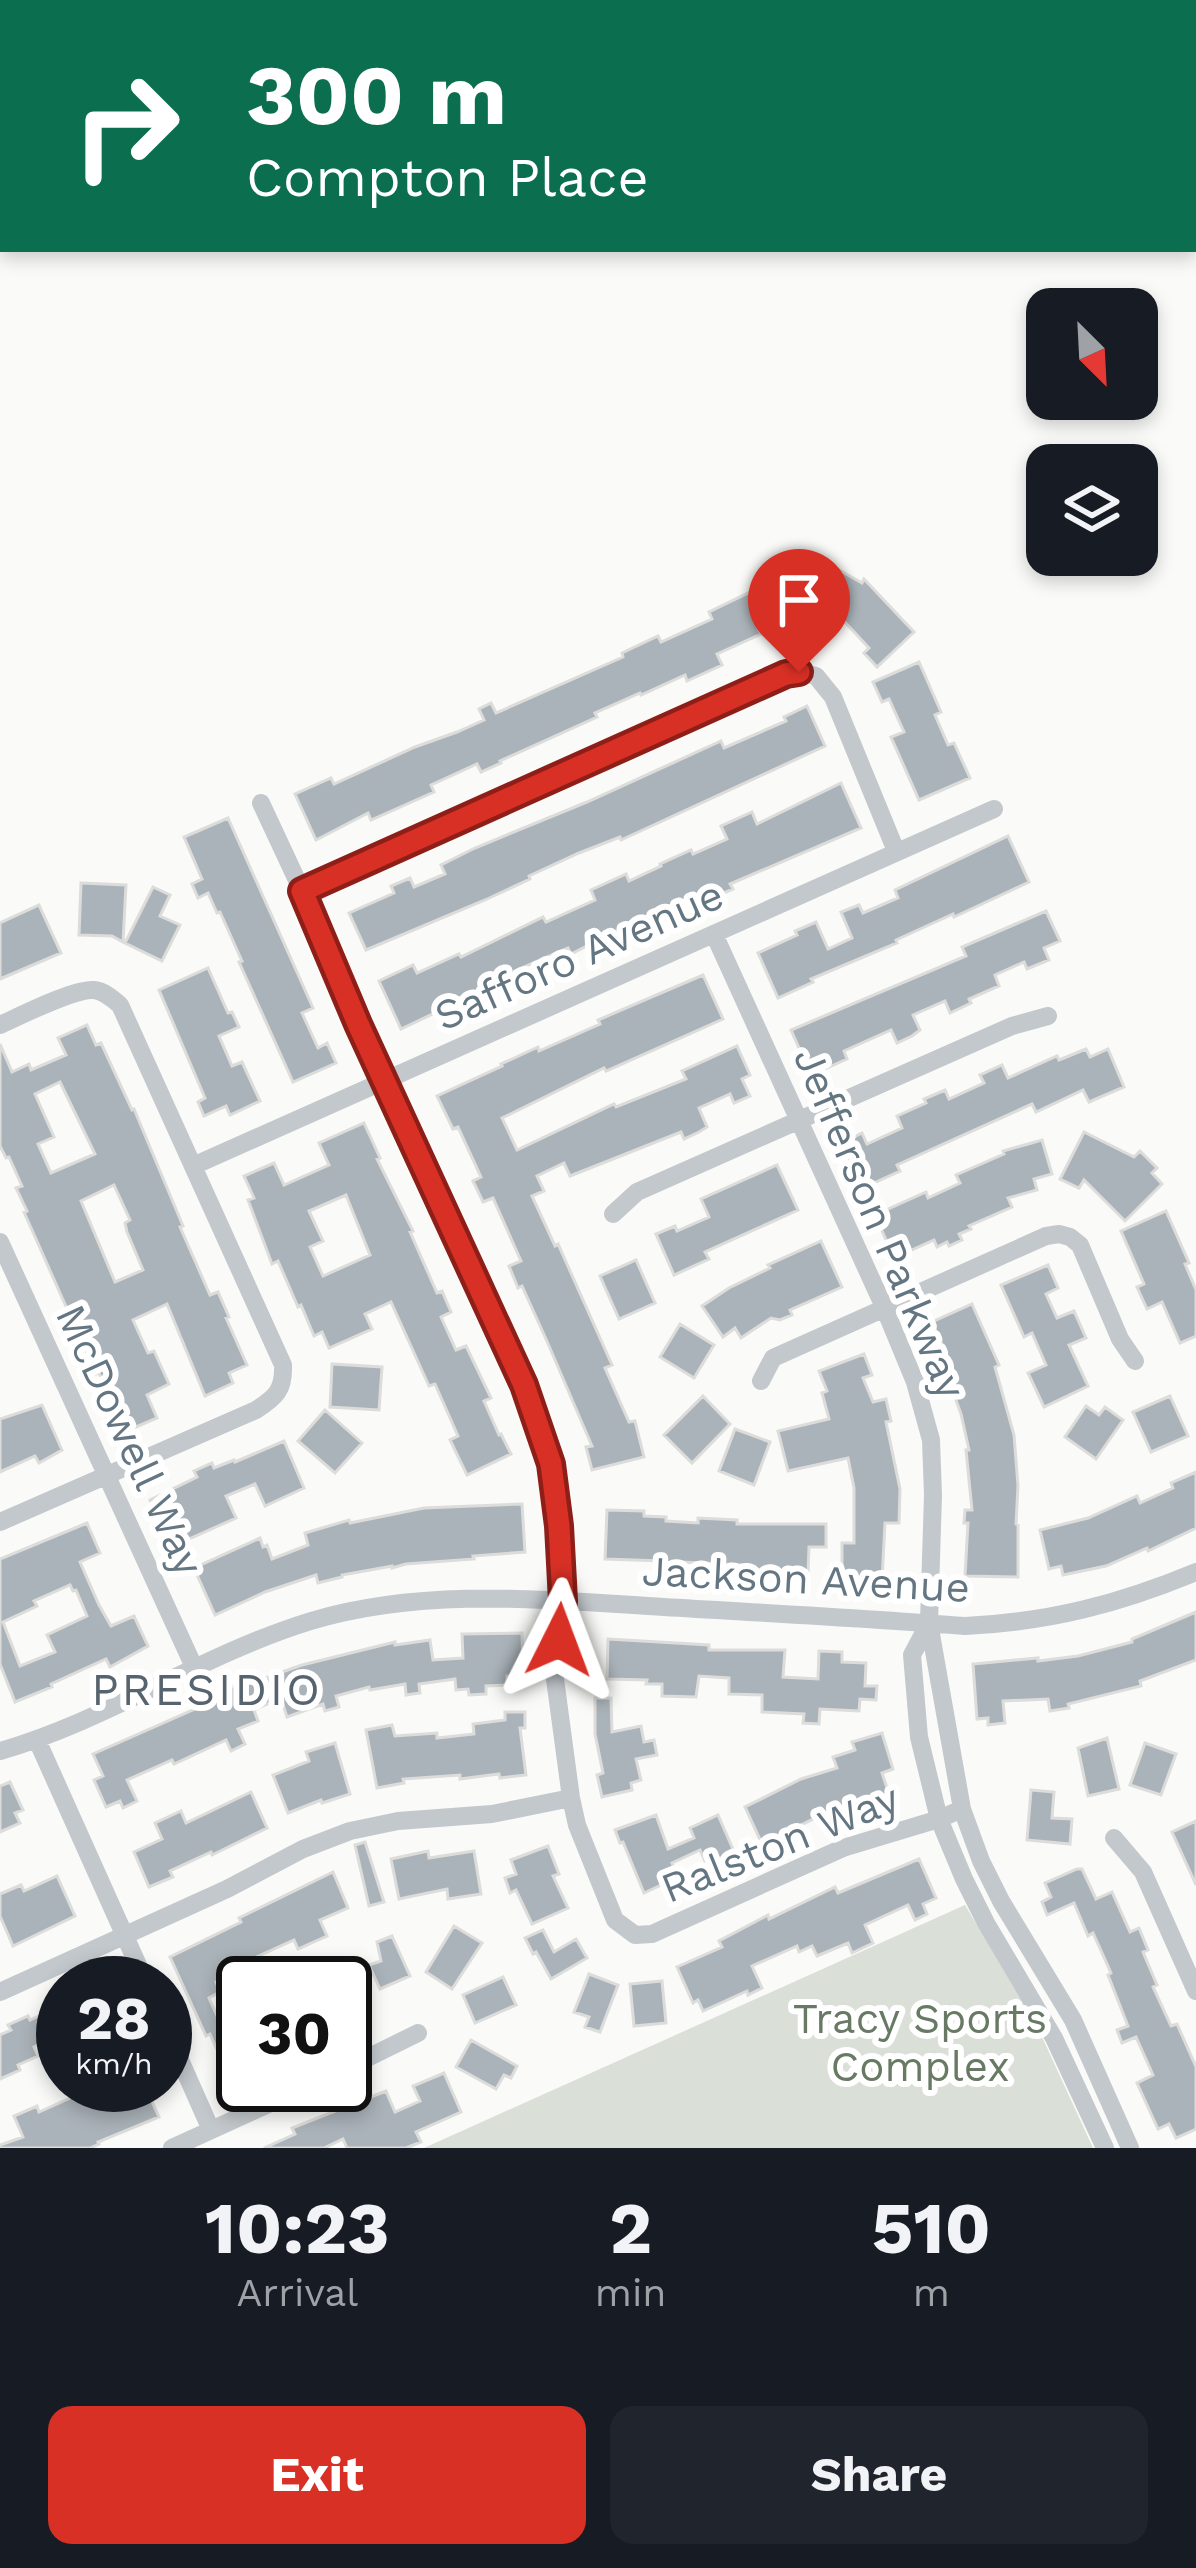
<!DOCTYPE html>
<style>
body{margin:0;font-family:"Work Sans",sans-serif;background:#20242c;color:#f1f3f6;height:100vh;display:flex;flex-direction:column;font-size:45px;white-space:nowrap}
*{box-sizing:border-box;margin:0}
p{font-size:39px;color:#9ea1a6}
.icon{flex:none;width:66px;height:66px;fill:none;stroke:currentColor;stroke-width:2;stroke-linecap:round;stroke-linejoin:round}
.map{position:relative;height:2148px;overflow:hidden}
.sheet{display:flex;flex-direction:column;background:#171b24;flex:1}
.sheet>*{flex:none}
.hud{position:absolute;left:0px;top:0px;width:1197px;height:252px;box-shadow:0 6px 18px #0003;background:#0b6e4f;color:#fff;overflow:hidden}
.needle{width:78px;rotate:156deg}
.fabs{position:absolute;left:1026px;top:288px;display:grid;gap:24px}
.fabs a{display:grid;place-items:center;width:132px;height:132px;border-radius:24px;background:#171b24;box-shadow:0 6px 18px #0003;font-size:60px}
.speed{position:absolute;left:36px;top:1956px;display:flex;gap:24px;font-size:60px;font-weight:700;text-align:center}
.speed>*{display:grid;place-content:center;width:156px;height:156px;border-radius:50%;background:#171b24;box-shadow:0 6px 18px #0003;line-height:1}
.speed small{font-size:30px;font-weight:400}
.speed .limit{border:6px solid #111;border-radius:18px;background:#fff;color:#111}
.pin{position:absolute;display:grid;place-items:center;width:102px;height:102px;color:#fff;margin:-123px -51px;border-radius:50% 50% 50% 0;rotate:-45deg;box-shadow:0 0 12px #0007}
.pin .icon{rotate:45deg}
.me{position:absolute;width:132px;margin:-66px;rotate:3deg;stroke-linejoin:round;filter:drop-shadow(0 0 9px #0008)}
.turn{display:flex;align-items:center;gap:42px;height:252px;padding:0 48px;font-size:54px}
.turn .icon{width:156px;height:156px;stroke-width:2.5}
.turn b{display:block;font-size:84px;line-height:102px}
.eta{display:flex;justify-content:space-evenly;align-items:center;height:204px;text-align:center}
.eta b{font-size:72px;font-weight:700;line-height:84px}
.action{display:flex;gap:24px;margin-top:auto;padding:24px 48px}
.action a{flex:1;height:138px;border-radius:24px;background:#d93025;color:#fff;font-size:48px;font-weight:700;line-height:138px;text-align:center}
.action a+a{background:#20242c;color:#f1f3f6}
.map>svg:first-child{display:block}
.green{fill:#dadfd7}
.building{fill:#aab3b9;stroke:#dcdcda;stroke-width:3;fill-rule:evenodd}
.lines{fill:none;stroke-linecap:round;stroke-linejoin:round}
.street{stroke:#c3c8cc;stroke-width:18}
.route-casing{stroke:#8d1f18;stroke-width:30}
.route{stroke:#d93025;stroke-width:21}
.labels{text-anchor:middle;dominant-baseline:central;stroke-width:12;stroke-linejoin:round;paint-order:stroke}
.street-label{font-size:42px;fill:#657683;stroke:#fff}
.park-label{font-size:42px;fill:#687a64;stroke:#fff}
.neighbourhood-label{font-size:45px;letter-spacing:3px;fill:#57646e;stroke:#fff}
</style>
<div class="map">
<svg width="1196" height="2148" viewBox="0 0 1196 2148">
<rect width="100%" height="100%" fill="#fafaf8"/>
<path class="green" d="M965 1905 1037 2026 1093 2148H424Z"/>
<path class="building" d="M839 570 862 583 864 579 914 632 877 667 864 653 869 648 841 618 836 626 814 614Z
M783 576 798 610 758 628 761 634 717 654 722 665 687 681 685 675 641 695 640 693 595 713 597 717 500 761 501 763 481 772 477 764 431 785 434 792 371 820 368 813 316 840 295 794 331 778 334 784 415 747 457 732 484 720 479 709 491 703 496 713 623 657 622 653 658 636 661 642 712 619 709 612Z
M919 662 941 712 935 715 948 745 954 743 970 778 919 800 891 737 904 732 889 699 882 702 873 682Z
M807 706 825 746 621 840 620 837 579 853 529 876 530 879 485 900 366 950 349 913 394 893 391 886 410 878 414 887 445 874 441 865 475 848 587 802 721 741 724 748 786 721 784 717Z
M841 783 861 828 730 884 733 889 712 898 708 889 679 903 683 913 659 925 656 919 626 933 624 927 571 954 568 948 501 977 506 988 480 1001 444 1017 441 1010 401 1029 379 981 413 965 417 973 459 954 461 957 543 917 546 922 595 900 591 890 626 874 629 881 661 866 660 864 691 850 693 854 727 839 721 826 752 812 757 824Z
M228 818 313 1008 302 1013 318 1048 327 1043 336 1063 293 1082 239 962 242 961 220 912 217 913 208 893 198 898 192 884 202 879 184 837Z
M1008 836 1029 882 954 917 953 914 896 940 897 943 811 979 813 982 778 998 758 953 797 935 795 931 816 922 828 949 852 938 841 912 859 905 863 913 898 898 895 890Z
M81 883 126 885 123 942 112 936 79 935Z
M153 887 170 895 160 916 180 925 162 961 125 943Z
M39 905 61 953 0 979V923Z
M1046 911 1060 941 1044 948 1049 960 1027 969 1024 962 995 975 999 986 969 999 971 1003 950 1013 945 1001 913 1015 920 1030 912 1036 897 1043 891 1030 844 1051 847 1059 811 1075 791 1030 966 956 962 947Z
M208 968 228 1013 232 1012 239 1027 219 1036 232 1066 242 1062 260 1101 230 1115 226 1106 204 1116 198 1102 205 1098 159 990Z
M703 975 723 1019 606 1071 604 1068 502 1118 517 1150 614 1104 616 1107 686 1079 682 1071 737 1046 750 1075 742 1079 750 1096 734 1103 730 1094 699 1108 707 1127 699 1132 684 1139 681 1132 570 1176 564 1163 537 1176 544 1191 532 1196 555 1246 558 1244 612 1365 605 1368 629 1422 635 1421 644 1457 592 1470 586 1447 592 1446 546 1339 522 1286 518 1288 509 1266 521 1261 493 1198 483 1202 473 1181 481 1177 458 1127 453 1129 437 1096 502 1066 501 1064 538 1047 539 1051 600 1024 598 1020Z
M87 1025 96 1045 101 1043 132 1110 134 1109 183 1226 180 1227 210 1295 218 1292 229 1317 226 1318 247 1365 229 1373 233 1383 205 1396 167 1304 133 1320 148 1353 154 1351 169 1384 147 1395 157 1418 129 1430 118 1407 115 1408 99 1373 96 1374 24 1212 27 1211 16 1188 22 1186 9 1157 6 1158 0 1146V1044L12 1072 29 1064 31 1070 66 1055 58 1038ZM60 1082 95 1154 51 1173 38 1144 54 1137 35 1094ZM114 1185 130 1220 125 1223 127 1232 143 1270 115 1282 81 1201Z
M1086 1049 1090 1057 1108 1049 1124 1087 1089 1102 1083 1090 1036 1112 1032 1104 897 1165 900 1171 863 1188 842 1143 862 1133 867 1144 902 1128 897 1116 926 1103 924 1099 945 1090 949 1099 984 1083 980 1075 1002 1065 1008 1078 1057 1056 1059 1060Z
M364 1123 380 1158 377 1159 413 1231 410 1232 437 1293 442 1291 451 1312 441 1317 456 1350 466 1346 491 1398 484 1401 499 1435 501 1434 511 1454 467 1475 450 1440 458 1436 435 1384 429 1386 391 1302 365 1314 372 1329 329 1348 322 1332 314 1336 301 1305 298 1307 278 1261 272 1264 248 1200 254 1198 244 1176 274 1163 284 1185 329 1165 319 1143ZM346 1195 370 1255 323 1276 310 1247 323 1241 309 1211Z
M1084 1132 1134 1157 1140 1151 1157 1168 1152 1173 1162 1184 1125 1221 1084 1180 1079 1188 1060 1179Z
M1042 1140 1052 1174 1034 1179 1037 1190 1008 1198 1012 1207 969 1226 971 1229 959 1234 962 1240 949 1246 947 1242 937 1247 934 1240 894 1258 875 1215 926 1192 928 1198 960 1183 956 1175 1004 1154 1003 1151Z
M777 1165 798 1210 705 1252 709 1259 674 1275 656 1234 675 1226 677 1231 709 1217 701 1199Z
M1166 1211 1189 1263 1185 1264 1196 1290V1336L1180 1343 1162 1302 1147 1309 1137 1287 1144 1284 1121 1231Z
M821 1241 842 1287 790 1310 792 1315 780 1320 771 1318 741 1338 735 1328 723 1337 702 1306 729 1288 770 1268 768 1265Z
M636 1260 655 1303 619 1319 600 1276Z
M1048 1265 1058 1288 1046 1294 1057 1318 1074 1311 1086 1338 1069 1345 1088 1386 1044 1407 1028 1373 1046 1365 1032 1333 1024 1337 1001 1285Z
M972 1304 999 1365 995 1367 1014 1435 1018 1486 1016 1524 1018 1525V1577L965 1576 968 1523H964L965 1510H972L966 1450H969L961 1414 949 1381 957 1378 932 1322Z
M680 1324 714 1345 694 1378 660 1357Z
M864 1354 872 1375 863 1378 873 1402 886 1399 891 1421 886 1422 900 1489 899 1523H885L882 1581 842 1580V1543H854V1488L848 1458 788 1471 778 1431 829 1419 822 1393 827 1391 819 1371Z
M332 1364 382 1367 379 1410 330 1407Z
M703 1396 730 1424 692 1463 664 1435Z
M1170 1396 1188 1436 1151 1452 1133 1412Z
M42 1405 62 1450 39 1463 35 1456 0 1472V1419Z
M1086 1406 1099 1415 1105 1407 1123 1420 1096 1459 1065 1437Z
M325 1410 362 1443 335 1473 298 1441Z
M735 1429 770 1442 754 1485 719 1471Z
M284 1441 304 1488 265 1506 255 1484 226 1496 236 1518 180 1543 176 1533 167 1538 150 1500 197 1477 194 1471 212 1463 214 1468 234 1460 235 1462Z
M1196 1472V1528L1148 1551 1147 1548 1106 1566 1063 1575 1061 1566 1049 1569 1040 1530 1088 1518 1137 1496 1140 1503 1173 1488 1171 1483Z
M522 1504 525 1552 473 1556 474 1559 406 1564 392 1568V1566L342 1575V1577L318 1583 316 1575 265 1592 215 1615 194 1568 260 1538 263 1547 267 1545 272 1559 308 1545 305 1533 349 1520 350 1523 424 1508Z
M607 1510 644 1511V1516L666 1517V1521L698 1523V1518L737 1520V1524H826V1547H809L808 1572 741 1571 742 1565 682 1562 681 1570 663 1569V1561L605 1559Z
M87 1523 100 1553 80 1562 99 1605 111 1626 134 1616 148 1646 110 1667 106 1659 51 1684 52 1687 15 1702 0 1664V1559ZM70 1585 73 1591 76 1590 87 1616 47 1635 55 1652 20 1666 3 1622 37 1606 34 1601Z
M1196 1612V1660L1140 1681 1141 1686 1068 1704 1069 1708 1050 1711 1048 1699 1003 1701 1005 1723 988 1725V1718L977 1719 973 1664 1038 1658V1661L1078 1656 1132 1642V1639Z
M522 1633 523 1676H507V1685L486 1686V1694L469 1695 468 1689 456 1690 455 1679 419 1684 420 1693 406 1695 405 1684 370 1690 369 1687 336 1696 339 1707 325 1711 323 1704 287 1717 281 1698 254 1710 258 1721 238 1729 245 1744 231 1751 226 1740 174 1764 172 1760 127 1780 137 1801 123 1808 120 1801 106 1807 94 1780 103 1776 93 1754 229 1694 227 1689 250 1679 251 1683 302 1665 395 1642V1645L430 1640 433 1660 463 1658 462 1634Z
M608 1639 709 1645V1650H785L783 1677 818 1679 819 1651 842 1652V1662L866 1663 865 1686H877L876 1700 860 1699 859 1711 820 1709 819 1724 803 1723 804 1714 762 1712V1695L729 1694V1678L699 1676 696 1697 662 1696V1684H646L647 1680 607 1679Z
M595 1698H611L612 1732 641 1726 644 1742 654 1740 657 1755 636 1759 641 1780 631 1783 632 1790 602 1797 597 1775 603 1773 595 1734Z
M505 1712H525V1728H520L526 1775 500 1778 499 1774 460 1779V1775L403 1779 404 1783 377 1788 366 1730 392 1725 395 1736 437 1733V1738L474 1734 473 1724 505 1720Z
M882 1733 893 1769 882 1773 889 1794 834 1809 762 1844 745 1807 801 1779 837 1768 833 1757 855 1750 852 1742Z
M1107 1738 1119 1789 1088 1796 1078 1748Z
M335 1743 350 1794 322 1803 321 1800 288 1813 273 1775 309 1761 306 1752Z
M1145 1743 1176 1754 1161 1795 1130 1785Z
M10 1782 23 1810 15 1813 20 1823 0 1832V1786Z
M1031 1790 1054 1792 1052 1818 1072 1819 1070 1844 1027 1840Z
M251 1792 267 1828 212 1855 211 1852 170 1871 173 1877 149 1887 134 1852 162 1839 155 1823 181 1811 186 1823Z
M656 1815 668 1849 694 1838 690 1828 718 1815 735 1854 707 1866 700 1850 672 1863 678 1877 644 1893 623 1842 620 1843 615 1830Z
M1196 1821V1885L1172 1832Z
M365 1842 384 1902 369 1906 355 1845Z
M548 1846 559 1874 553 1876 568 1908 532 1924 516 1890 510 1893 505 1878 516 1874 511 1860Z
M428 1851 429 1858 474 1851 481 1894 448 1899 447 1889 399 1899 391 1859Z
M919 1859 936 1898 923 1904 927 1914 915 1920 908 1905 865 1925 873 1943 852 1953 848 1943 817 1956 812 1946 799 1952 797 1946 752 1966 762 1988 748 1995 747 1991 703 2011 698 2000 693 2003 677 1967 722 1947 719 1941 768 1915 769 1919 835 1887 838 1893Z
M1077 1869H1082L1096 1899 1112 1892 1130 1932 1139 1928 1148 1950 1143 1952 1157 1985 1153 1987 1171 2026 1177 2024 1196 2067V2129L1176 2138 1169 2124 1158 2129 1137 2083 1153 2075 1136 2037 1122 2043 1117 2030 1128 2026 1108 1975 1111 1973 1093 1933 1088 1936 1074 1903 1047 1915 1042 1902 1051 1897 1045 1883Z
M333 1872 348 1908 320 1920 327 1936 298 1949 294 1940 250 1960 253 1966 216 1982 220 1992 209 1998 222 2027 243 2017V2081L233 2086 210 2034 206 2036 170 1957 241 1922 239 1918Z
M57 1876 75 1916 13 1946 0 1916V1894L21 1885 24 1891Z
M454 1926 482 1943 452 1989 426 1972Z
M543 1930 554 1952 576 1939 587 1958 551 1979 536 1952 533 1954 525 1938Z
M392 1936 410 1976 380 1989 369 1965 381 1961 377 1942Z
M589 1974 618 1985 600 2032 585 2027 589 2017 574 2012Z
M503 1977 516 2005 475 2023 463 1995Z
M662 1981 666 2023 634 2026 630 1984Z
M63 2005V2032L34 2047 38 2056 18 2065 20 2070 0 2079V2035L11 2030 8 2025 28 2016 30 2020Z
M471 2040 517 2066 511 2078 504 2075 496 2089 456 2067Z
M444 2073 461 2112 416 2132 421 2142 406 2148H347L343 2139 324 2148H264L295 2134 292 2128 386 2091 395 2112 420 2101 413 2086Z
M118 2085H171L149 2095 159 2117 98 2142 99 2144 90 2148H0V2145L23 2137 14 2116 37 2106 39 2112 77 2095 80 2102Z"/>
<g class="lines">
<path class="street" d="M261 803 302 891 358 1025 524 1385 552 1464 559 1526 563 1601 555 1679 571 1798 577 1825 615 1920 635 1935 652 1934 843 1848 939 1819 962 1809
M302 891 786 673 799 672 816 676 833 697 896 851
M714 934 884 1307 915 1382 931 1440 933 1495 929 1623 962 1809 981 1861 1001 1901 1073 2020 1130 2148
M0 1025C20 1016 75 988 94 990 104 991 113 999 120 1005L283 1365C284 1390 276 1397 256 1410L0 1522
M193 1166 994 809
M613 1214 637 1192 1012 1026 1048 1016
M0 1242 194 1667
M761 1381 773 1358 1046 1236 1059 1234 1070 1237 1080 1245 1120 1339 1135 1361
M929 1623 912 1655 919 1737 939 1819 964 1879 986 1923 1054 2038 1105 2148
M37 1740 146 1983
M0 1751C108 1720 203 1654 311 1621 425 1587 547 1600 664 1607 764 1613 865 1618 965 1626 1049 1622 1119 1604 1196 1572
M1114 1838 1143 1872 1196 1991
M0 1992 227 1889 303 1849 350 1831 398 1821 492 1814 571 1798
M165 2026 211 2130
M345 2069 418 2033
M172 2148 310 2085"/>
</g>
<g class="lines">
<defs>
<path id="route" d="M559 1640 563 1601 559 1526 551 1464 524 1385 358 1024 302 891 786 674 799 672"/>
</defs>
<use href="#route" class="route-casing"/>
<use href="#route" class="route"/>
</g>
<g class="labels">
<g class="street-label">
<text transform="translate(579 955) rotate(-24)">Safforo Avenue</text>
<text transform="translate(880 1223) rotate(67)">Jefferson Parkway</text>
<text transform="translate(130 1440) rotate(65)">McDowell Way</text>
<text transform="translate(806 1579) rotate(3)">Jackson Avenue</text>
<text transform="translate(780 1843) rotate(-22)">Ralston Way</text>
</g>
<g class="park-label">
<text x="920" y="2018">Tracy Sports<tspan x="920" dy="48">Complex</tspan></text>
</g>
<g class="neighbourhood-label">
<text x="207" y="1689">PRESIDIO</text>
</g>
</g>
</svg>
<div class="fabs">
<a><svg class="needle" viewBox="-14 -14 28 28"><path d="M0-13l5 13h-10z" fill="#e53935"/><path d="M0 13l5-13h-10z" fill="#9ea1a6"/></svg></a>
<a><svg class="icon" aria-label="layers" viewBox="0 0 24 24"><path d="M12 4l9 5-9 5-9-5zM3 14l9 5 9-5"/></svg></a>
</div>
<div class="speed"><div>28<small>km/h</small></div><div class="limit">30</div></div>
<div class="pin" style="left:799px;top:672px;background:#d93025"><svg class="icon" aria-label="arrive" viewBox="0 0 24 24"><path d="M6 21V4h12l-3 4 3 4H6"/></svg></div>
<svg class="me" style="left:559px;top:1640px" viewBox="-20 -20 40 40"><path d="M0-17L14 15 0 8-14 15z" fill="#d93025" stroke="#fff" stroke-width="4"/></svg>
<div class="hud">
<div class="turn"><svg class="icon" aria-label="right" viewBox="0 0 24 24"><path d="M7 20v-9h11M14 6l5 5-5 5"/></svg><div><b>300 m</b>Compton Place</div></div>
</div>
</div>
<section class="sheet">
<div class="eta">
<div><b>10:23</b><p>Arrival</p></div>
<div><b>2</b><p>min</p></div>
<div><b>510</b><p>m</p></div>
</div>
<div class="action"><a>Exit</a><a>Share</a></div>
</section>
